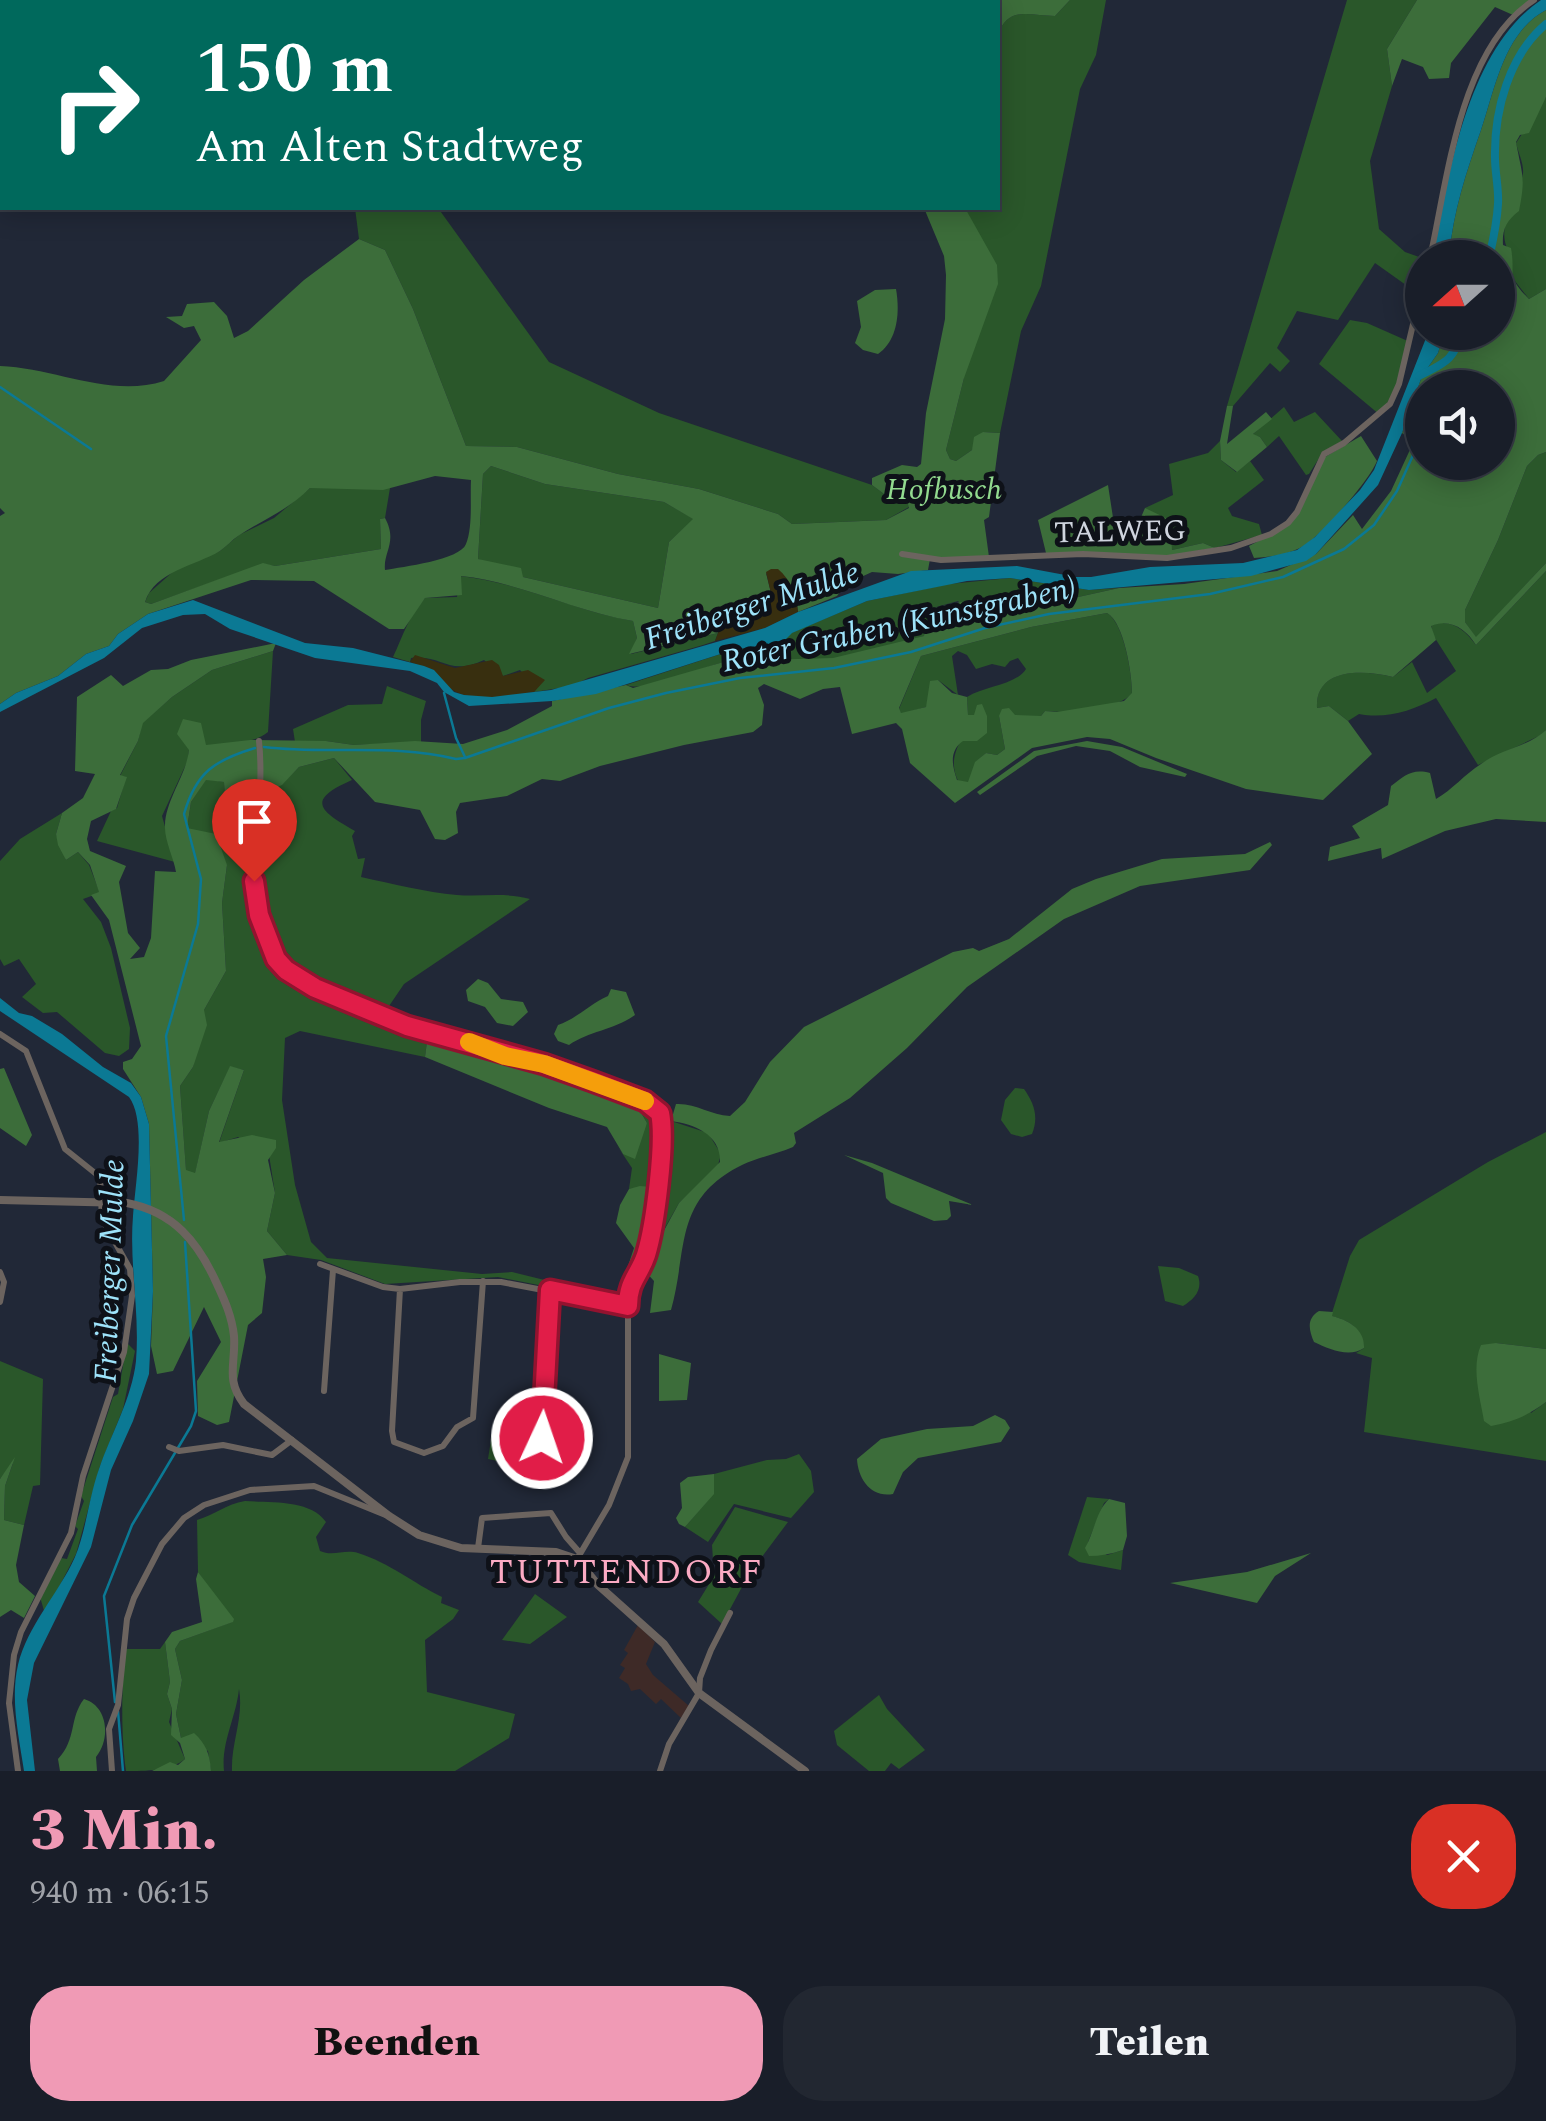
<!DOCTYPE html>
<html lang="de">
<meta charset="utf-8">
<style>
body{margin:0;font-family:Spectral,serif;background:#222731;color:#f1f3f6;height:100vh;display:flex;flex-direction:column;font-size:38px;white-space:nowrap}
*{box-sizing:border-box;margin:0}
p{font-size:32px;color:#9fa2a8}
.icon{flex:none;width:55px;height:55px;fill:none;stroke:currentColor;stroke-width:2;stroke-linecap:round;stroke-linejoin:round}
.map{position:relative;height:1771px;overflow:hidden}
.side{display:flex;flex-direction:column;background:#191e29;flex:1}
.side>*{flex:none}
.banner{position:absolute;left:0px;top:0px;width:1000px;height:210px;box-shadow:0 5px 25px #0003,0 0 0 2px #373c46;background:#00695c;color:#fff;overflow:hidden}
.needle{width:65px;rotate:249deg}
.controls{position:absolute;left:1405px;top:240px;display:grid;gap:20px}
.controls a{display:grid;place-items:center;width:110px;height:110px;border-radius:50%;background:#191e29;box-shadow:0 5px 25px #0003,0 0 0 2px #373c46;font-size:50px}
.pin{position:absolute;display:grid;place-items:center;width:85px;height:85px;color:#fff;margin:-102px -42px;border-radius:50% 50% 50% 0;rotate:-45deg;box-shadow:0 0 10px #0007}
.pin .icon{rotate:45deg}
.me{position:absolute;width:110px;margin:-55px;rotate:3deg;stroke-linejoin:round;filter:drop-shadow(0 0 8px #0008)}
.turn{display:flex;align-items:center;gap:35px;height:210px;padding:0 30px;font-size:45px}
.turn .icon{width:130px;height:130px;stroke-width:2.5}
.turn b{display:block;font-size:70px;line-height:85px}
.round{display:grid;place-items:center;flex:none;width:105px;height:105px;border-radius:40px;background:#222731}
.summary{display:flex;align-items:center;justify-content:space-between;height:170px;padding:0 30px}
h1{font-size:60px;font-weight:800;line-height:75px;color:#f09ab5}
.button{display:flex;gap:20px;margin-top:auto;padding:20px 30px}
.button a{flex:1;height:115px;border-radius:40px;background:#f09ab5;color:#111;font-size:40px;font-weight:800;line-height:115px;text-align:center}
.button a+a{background:#222731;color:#f1f3f6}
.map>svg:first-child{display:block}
.education{fill:#3e2a27}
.green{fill:#2a572a}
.forest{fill:#3c6d3a;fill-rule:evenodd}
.sand{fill:#382f0f}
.water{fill:#0b7994}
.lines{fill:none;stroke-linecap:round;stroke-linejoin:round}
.stream{stroke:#0b7994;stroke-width:2.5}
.canal{stroke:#0b7994;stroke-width:8}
.minor{stroke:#6c645f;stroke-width:6}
.tertiary{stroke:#6c645f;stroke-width:8}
.route-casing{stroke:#92132f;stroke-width:25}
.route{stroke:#e11d48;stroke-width:18}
.slow{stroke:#f59e0b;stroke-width:18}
.labels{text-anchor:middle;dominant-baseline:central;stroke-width:10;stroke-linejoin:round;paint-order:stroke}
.park-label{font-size:30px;font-style:italic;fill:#92da8f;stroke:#0e1118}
.street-label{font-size:30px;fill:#cfd4de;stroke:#0e1118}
.water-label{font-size:32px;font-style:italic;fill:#9ee3fa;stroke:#0e1118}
.quarter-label{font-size:35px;letter-spacing:2.5px;fill:#fbaac3;stroke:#0e1118}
</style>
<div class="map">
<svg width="1546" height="1771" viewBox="0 0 1546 1771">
<rect width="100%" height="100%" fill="#212837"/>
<path class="education" d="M638 1625 655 1642 646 1664 653 1675 689 1706 681 1718 661 1699 656 1704 640 1689 631 1691 628 1684 619 1678 625 1668 620 1665 628 1653 624 1650Z"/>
<path class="green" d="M1070 0H1106L1096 55 1080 89 1041 286 1021 331 1000 433 983 432 972 450 956 461 950 459 946 450 964 378 965 208H998V35C1008 6 1028 15 1055 16Z
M1347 0H1417L1387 49 1392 86 1370 161 1379 229 1405 252 1422 258 1420 295 1375 263 1338 320 1297 311 1277 348 1290 361 1280 372 1270 363 1233 406H1227Z
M1546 97V289L1529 299 1511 276 1512 255C1491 232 1519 200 1523 173 1524 164 1518 152 1516 143Z
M355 208H438L549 362 659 413 872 485 884 494H905L909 507 886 520 792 524 778 514 699 489 618 474 517 447 466 446 413 309 385 250 359 239Z
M1350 320 1367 323 1410 342 1399 384 1380 415 1319 364Z
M1284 407 1294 422 1315 412 1342 441 1323 452 1309 474 1306 475 1279 436 1267 447 1260 437 1252 435Z
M1220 441 1221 460 1236 472 1250 461 1264 480 1228 508 1232 516 1259 524 1262 535 1215 548 1203 543 1172 550 1145 508 1173 495 1169 464 1208 453Z
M1546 452V563L1476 638 1465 622V610L1498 540 1527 466 1538 455Z
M491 466 545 484 664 502 694 519 669 542 658 608 523 577 478 559 483 474Z
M324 487 390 488 385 518 380 519 381 549 275 566 263 564 151 604 145 602 149 593 176 569 220 551 239 535 274 518 310 488Z
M1546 571V730L1541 735 1478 765 1436 698C1412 711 1386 719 1359 714L1348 721 1329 706 1317 708C1315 667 1363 670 1393 677L1412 662 1427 693 1456 671 1433 635 1431 625C1451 618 1465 630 1476 645Z
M460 576C519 582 574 611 633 621L637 638 631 654 718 633 715 641 703 645 588 678 572 686 534 692 537 688 520 670 503 676 484 660C448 677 443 654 411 658L410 662 393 657C403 636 409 615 425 598L457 597Z
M1010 578 1089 590 1119 588 983 618H974L958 601 929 609 924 636C887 647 849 659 810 661 782 663 751 656 724 662 699 668 648 693 626 685L733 650 757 647 867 601 949 584Z
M1107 613C1124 623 1132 674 1132 694 1115 710 1068 714 1045 711L1041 716H999L1005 749 997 755 986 753 976 762 969 782 959 783C945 756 963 740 974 715H968L967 697C985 686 1016 685 1026 669L1018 658 1010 661 1005 667 992 664 976 669 967 655 958 651 952 656 958 695 938 680 926 707 901 714 899 709 921 656 1031 627Z
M273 651 268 732C250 747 214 743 189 750L188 760 162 816 175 862 97 841 111 811 117 808 126 777 120 776 138 741 142 723 172 697 212 670Z
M387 686 426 701 421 720V742L354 745 326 741 295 742 293 729 348 705 382 704Z
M334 758 352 780C304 801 321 811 355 831L352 836 358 859 365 858 361 877C393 884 425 892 457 895 481 897 507 892 530 899L404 984 387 1009 388 1021 428 1034 425 1057 300 1031 285 1038 282 1100 295 1185 311 1242 327 1258 482 1274 512 1272 585 1290 601 1291 599 1297 498 1277 385 1284 321 1260 287 1255 267 1231 275 1193 269 1155 238 1137 219 1143 244 1070 230 1067 209 1111 195 1174 186 1171 180 1086 193 1067 204 1010 226 971 222 903 227 865 187 828 191 802 206 779 224 782 225 798 255 797 282 784 299 767Z
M62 813 56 834 66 860 78 852 89 865 100 893 83 899 101 922 111 948 130 1028 129 1049 119 1056 105 1053 57 1012 43 1013 22 997 36 984 19 959 4 966 0 959V861L20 839Z
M1015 1088 1024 1089C1034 1103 1039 1117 1032 1134L1022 1137 1011 1134 1001 1120 1005 1100Z
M635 1102 671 1115V1121L708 1133 721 1154 717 1169 679 1203 651 1252 656 1198 651 1187 629 1189 632 1168 616 1144 623 1154 647 1123Z
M1546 1132V1349L1496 1343 1531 1413 1546 1402V1461L1364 1432 1372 1358 1356 1353 1364 1348C1362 1328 1349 1320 1331 1316L1350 1256 1359 1240 1488 1162Z
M1158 1266 1179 1268 1198 1276C1203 1290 1194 1299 1183 1306L1165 1301Z
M127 1343 135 1351 123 1409 100 1466 76 1554 45 1614 40 1597 61 1558 67 1559 78 1529 75 1526 84 1501 81 1496 113 1397 118 1394Z
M0 1361 43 1379 40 1485 33 1486 24 1525 4 1520 5 1486 13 1463 0 1479Z
M493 1427 575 1449 566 1483 528 1467 488 1459Z
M799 1454 811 1471 814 1492 791 1518 734 1504 708 1542 685 1527 709 1499 714 1474 767 1460 786 1459Z
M1087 1497 1109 1499 1104 1503 1088 1542 1107 1555 1123 1550 1121 1570 1079 1562 1068 1555Z
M245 1501C270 1503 310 1499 326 1522L316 1537 320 1551C333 1557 344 1549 358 1553 390 1563 413 1583 442 1597L441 1603 459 1610 453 1619 425 1640 427 1692 515 1714 509 1738 455 1771H232C231 1742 244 1718 239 1689 236 1718 221 1742 224 1771H211L208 1751 181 1738 176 1714 182 1680 175 1649 180 1641 232 1622 198 1572 197 1520C215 1515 226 1504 245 1501Z
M735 1507 788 1522 749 1574 722 1624 698 1602 722 1563 721 1559 713 1560 712 1545Z
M535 1594 567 1617 530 1644 502 1640Z
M165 1642 170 1682 167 1694 172 1709 169 1722 185 1759C171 1771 145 1771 126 1771 121 1735 121 1687 126 1649H160Z
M879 1695 887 1709 925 1750 899 1769 891 1763 885 1771H869L837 1745 834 1731Z"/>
<path class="forest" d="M784 0H1070L1055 16C1028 15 1008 6 998 35V2Z
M1417 0H1534L1513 15 1495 7 1451 63 1449 78 1429 79 1423 67 1402 59 1392 86 1387 49Z
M1546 10V97L1529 133 1520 135 1516 142C1522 175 1526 176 1519 211 1506 221 1502 230 1503 245L1511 248C1516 276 1505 275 1529 299L1546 289V452L1538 455 1527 466 1498 540 1465 610V622L1476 637 1546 563V571L1476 645C1466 629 1450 618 1431 626L1436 640 1393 677C1364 670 1315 667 1317 708L1329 706 1348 721 1372 754 1323 800 1246 789 1156 758 1110 739 1087 737 1032 748 955 803 910 763 902 729 896 723 852 734 840 687 823 689 800 699 764 684 758 688 764 705 762 725 753 732 684 745 600 766 560 781 542 779 507 796 460 803 456 812 458 833 445 840 435 839 420 810 375 802 334 758 299 767 282 785 255 797 254 814H243L225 798 224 782 206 780 191 802 187 828 216 834 227 865 222 903 226 971 204 1010 207 1025 193 1067 180 1086 186 1170 195 1173 209 1111 230 1066 244 1070 219 1142 252 1135 276 1140V1148L268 1160 275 1193 267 1231 287 1255 263 1259 266 1277 262 1313 248 1325 229 1422 217 1425 198 1416 197 1381 221 1342 204 1307 173 1371 157 1374 151 1346 153 1291 149 1124 141 1097 123 1069V1062L132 1059 141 1046 109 920 91 895 99 892 90 865 78 852 66 860 58 845 56 834 62 813 83 798 95 774 75 771 77 697 111 675 123 686 151 670 168 669 191 660 276 643 273 651 212 670 172 697 143 723 138 741 120 775 127 777 116 809 91 821 87 839 90 851 126 866 119 882 128 933 140 948 130 959 144 957 151 938 155 871 176 872C174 858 164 840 165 825 166 799 186 776 189 750L177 734 183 719 201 723 206 745 250 740 326 741 354 745 415 741 463 744 507 730 552 706V701L626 685 633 688 727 661 833 658 924 636 929 609 966 601 974 617 983 618 1119 588 1184 584 1277 571 1316 554 1353 515 1362 529 1391 491 1414 441 1402 433 1422 376 1438 353 1444 333 1498 332V258L1449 257C1453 212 1466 173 1481 130 1495 89 1504 32 1546 10ZM1422 388H1498V462H1422ZM1107 613C1124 622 1132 674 1132 693L1124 701 1057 712 1045 711 1041 716 1015 715 1009 708 1002 709 999 716 1005 749 997 755 986 753 975 762 968 782 957 780C952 765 949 751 963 741H977L987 733V716L982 704 977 705 974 715H968L967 697 952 693 938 680 930 681 926 707 901 713 899 708 921 656 1031 627Z
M924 208H965L997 265 998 284 964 378 946 450 950 459 956 461 972 450 974 437 983 432 1000 433 989 517 984 520 989 557 930 559 928 570 898 574 872 572 846 584 837 596 798 612 796 595 766 573 771 593 769 598 739 618 721 625 718 633 629 654 637 638 633 621C574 611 519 582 461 576L462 595 425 598 404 629H389L314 581 251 580 148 614 118 634 109 646 86 654 58 676 16 693 0 704V516L5 513 0 508V366C55 368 110 398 164 381L201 340 194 326 184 328 166 317 182 316 187 304 214 302 227 316 234 338 248 331 304 280 359 239 385 250 413 309 466 446 517 447 618 474 699 489 778 514 792 524 886 520 909 508 905 494H884L872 485V478L902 465 917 467 921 464 926 413 945 319 946 275 944 256ZM491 466 545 484 664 502 693 519 669 542 658 608 523 577 521 568 478 559 483 474ZM435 476 471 480C470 499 473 527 466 544 460 560 402 567 385 570 383 552 398 542 385 518L380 519 381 549 275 566 263 563 151 604 145 602C155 571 195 566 220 551 227 546 232 540 238 536 264 519 287 511 310 488L383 490Z
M896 289C900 312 898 340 878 354L863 350 855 343 861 327 857 301 875 290Z
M1227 406H1233L1227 444 1266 412 1272 419 1253 434 1260 437 1267 447 1237 472 1221 460 1220 441Z
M1361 436 1377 461C1369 481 1319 539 1300 548 1286 555 1270 557 1254 558L1249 546 1289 525 1325 457Z
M1108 485 1114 524 1139 522 1145 508 1170 520 1172 550 1203 543 1215 548 1166 556 1046 553 1038 520Z
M1546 730V822L1496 819 1445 831 1382 859 1381 848 1328 861 1330 847 1360 838 1352 826 1388 805 1391 786C1404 776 1412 768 1430 773L1436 799C1452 790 1465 774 1481 764 1501 749 1528 747 1546 730Z
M1087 741 1122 747 1187 774 1185 777 1140 767 1110 751 1076 746 1037 756 980 795 977 792 1034 751Z
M1270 842 1272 845 1250 870 1140 886 1064 919 967 987 907 1048 850 1098 794 1133 796 1143 793 1147C777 1154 759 1157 742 1165 673 1199 688 1250 671 1310L650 1313 654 1281 643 1269 679 1203 720 1162C721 1135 695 1124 671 1121L676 1104C696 1103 710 1115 730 1116L745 1102 770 1062 804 1027 953 952 973 948 979 951 1009 939 1072 889 1096 879 1162 859 1245 854Z
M478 979 488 983 501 999 523 1002 528 1012 513 1026 497 1023 485 1007 468 1001 466 990Z
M611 989 626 992 635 1015C614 1030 589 1031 569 1045L558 1041 554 1034 558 1025C576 1019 590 1004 608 996Z
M428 1034 559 1073 635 1102 647 1123 635 1159 623 1154 607 1127 549 1108 425 1057Z
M4 1068 32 1135 26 1146 0 1128V1069Z
M844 1155 872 1163 973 1205 949 1201 951 1216 947 1220 934 1221 891 1203 886 1198 883 1173Z
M640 1186 651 1187 641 1265 624 1278 634 1248 616 1223 620 1205 629 1189Z
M1319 1311 1333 1312 1332 1316C1348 1320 1365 1329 1364 1348 1349 1358 1329 1349 1314 1342 1309 1330 1306 1319 1319 1311Z
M1496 1343 1546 1349V1402C1529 1415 1513 1422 1491 1426L1484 1421C1480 1397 1471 1368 1481 1345Z
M659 1354 691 1363 687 1400 659 1401Z
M995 1415 1005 1420 1010 1428 1001 1442 918 1458 903 1472 893 1494C871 1498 858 1479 857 1459L881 1439 927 1429 973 1426Z
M15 1457 5 1486 4 1520 24 1525 16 1565 19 1582 35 1596 24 1618 11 1610 0 1617V1479Z
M714 1474V1494L685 1527 679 1524 676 1518 682 1508 680 1483 688 1477Z
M1109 1499 1125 1503 1127 1536 1123 1550C1111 1554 1100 1556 1089 1556L1085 1548C1094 1533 1096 1511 1109 1499Z
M1311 1553 1275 1576 1257 1603 1170 1583 1247 1572Z
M198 1572 234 1619 233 1622 180 1641 175 1649 182 1680 176 1714 181 1738 194 1733C206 1744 210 1754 211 1771H152L170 1762 178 1765 185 1759 180 1743 171 1735 172 1709 167 1694 170 1682 165 1642 172 1632 202 1622 196 1579Z
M84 1699C108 1706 111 1739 96 1757L97 1771H60L58 1759C77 1739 69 1718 84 1699Z"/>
<path class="sand" d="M771 569H778C791 580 796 595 798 612L765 628 715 641 721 625 739 618 769 598 771 593 766 572Z
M415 655 455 668 492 660 499 665 503 676 528 670 545 680 534 692C509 695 473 704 451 689 437 679 428 667 410 662Z"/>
<path class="water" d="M1541 0H1546V10C1504 32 1495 89 1481 130 1466 173 1453 212 1449 257L1433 258C1448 176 1467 50 1541 0Z
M1428 333H1444L1438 353 1422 376 1402 433 1378 485 1316 554 1306 561 1251 576 1089 590 1010 578 967 581 867 601 792 633 783 642 733 650 596 694 552 701 469 706 444 692 437 683 410 671 315 658 230 629 205 614 183 615 142 628 104 658 0 712V704L16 693 58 676 86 654 109 646 118 634 148 614 193 600 305 643 353 648 424 666 434 670 454 692 464 695 492 697 551 690 765 628 798 612 911 571 1017 566 1076 577H1091L1150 567 1243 563 1297 550 1315 537 1360 490 1374 470Z
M0 998 19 1013 32 1016 62 1034 103 1067 131 1083 141 1097 149 1124 153 1291 149 1374 133 1421 111 1470 91 1547 34 1663 27 1700 35 1771H24C19 1737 10 1699 18 1665 27 1626 59 1593 75 1557 86 1531 89 1497 99 1469 111 1434 132 1398 136 1361 140 1312 129 1264 133 1216 135 1185 147 1121 129 1097L0 1011Z"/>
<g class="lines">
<path class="stream" d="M0 387 91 449
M1446 388 1453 376
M444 693 456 738 465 757
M264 747C328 755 392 743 456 759L465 758 609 708 666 693 740 678 834 668 911 652 985 628 1049 614 1210 594 1283 577 1344 549 1374 525 1397 491 1422 435
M184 1220 166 1036 198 924 201 879 184 814C196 772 215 760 255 748
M115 1702 104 1596 132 1525 191 1426 196 1411 185 1242
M118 1711 123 1771"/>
<path class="canal" d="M1489 258C1493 241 1497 222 1498 204 1499 189 1495 173 1495 158 1494 111 1509 55 1546 24
M1419 376C1444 363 1453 362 1462 332"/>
<path class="minor" d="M1430 258C1448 177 1460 48 1534 0
M902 554 941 560 1083 554 1167 558 1231 548 1271 534 1288 523 1297 512 1324 454 1344 443 1390 404 1399 384 1422 286
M259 741C266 807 244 873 266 938 297 1030 580 1050 660 1113 666 1139 653 1241 642 1266 639 1273 633 1280 628 1286V1457L609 1505 577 1559
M0 1034 26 1051 65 1149 100 1177 102 1219 130 1269 132 1296 124 1352 83 1476 71 1533 21 1632 14 1655 9 1703 18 1771
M320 1264 383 1287 400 1289 460 1282H501L627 1306
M0 1272 4 1282 0 1302
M400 1289 392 1431 394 1442 424 1453 443 1446 457 1427 473 1418 483 1281
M324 1391 333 1270
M542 1438 550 1290
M169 1447 179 1451 223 1445 272 1455 292 1440
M478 1548 482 1518 551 1513 566 1537 580 1553
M112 1771 109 1729 118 1705 127 1619 134 1598 162 1544 184 1518 204 1505 250 1490 314 1486 388 1516
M660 1771 669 1744 699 1693 700 1678 711 1650 730 1613"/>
<path class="tertiary" d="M0 1200 127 1203C174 1212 198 1242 217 1284 225 1301 232 1317 234 1336 236 1364 225 1379 244 1404L389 1516 419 1535 461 1548 556 1552 577 1559 598 1585 664 1644 699 1693 805 1771"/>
</g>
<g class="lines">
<defs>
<path id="route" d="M254 881 259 915 276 959 286 970 315 988 407 1026 544 1064 592 1081 645 1101 660 1113C666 1142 655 1226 646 1255 639 1276 628 1281 628 1306L550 1290 542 1438"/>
</defs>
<use href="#route" class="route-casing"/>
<use href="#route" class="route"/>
<path class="slow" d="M469 1042 505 1056 544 1064 645 1101"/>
</g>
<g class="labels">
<g class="park-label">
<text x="944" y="490">Hofbusch</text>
</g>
<g class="street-label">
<text transform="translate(1120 532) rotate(-1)">TALWEG</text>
</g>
<g class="water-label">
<text transform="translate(752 606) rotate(-18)">Freiberger Mulde</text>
<text transform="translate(899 625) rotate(-12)">Roter Graben (Kunstgraben)</text>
<text transform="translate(110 1271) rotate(-88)">Freiberger Mulde</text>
</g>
<g class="quarter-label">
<text x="627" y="1572">TUTTENDORF</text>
</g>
</g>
</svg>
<div class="controls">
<a><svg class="needle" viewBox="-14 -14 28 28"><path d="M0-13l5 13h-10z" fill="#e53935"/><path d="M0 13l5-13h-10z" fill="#9fa2a8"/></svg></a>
<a><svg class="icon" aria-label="sound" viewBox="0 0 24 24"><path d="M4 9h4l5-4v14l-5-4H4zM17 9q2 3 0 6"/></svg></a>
</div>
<div class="pin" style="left:254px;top:881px;background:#d93025"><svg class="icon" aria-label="arrive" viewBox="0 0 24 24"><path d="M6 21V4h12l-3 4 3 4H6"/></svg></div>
<svg class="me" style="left:542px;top:1438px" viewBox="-20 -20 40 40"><circle r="17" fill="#e11d48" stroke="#fff" stroke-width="3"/><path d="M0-11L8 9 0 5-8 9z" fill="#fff"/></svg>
<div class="banner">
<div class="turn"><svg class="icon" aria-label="right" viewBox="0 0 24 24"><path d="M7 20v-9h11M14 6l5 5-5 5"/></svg><div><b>150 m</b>Am Alten Stadtweg</div></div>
</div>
</div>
<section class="side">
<div class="summary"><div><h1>3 Min.</h1><p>940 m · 06:15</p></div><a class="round" style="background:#d93025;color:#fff"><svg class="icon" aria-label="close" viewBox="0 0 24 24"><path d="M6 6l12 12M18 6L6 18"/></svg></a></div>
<div class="button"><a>Beenden</a><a>Teilen</a></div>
</section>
